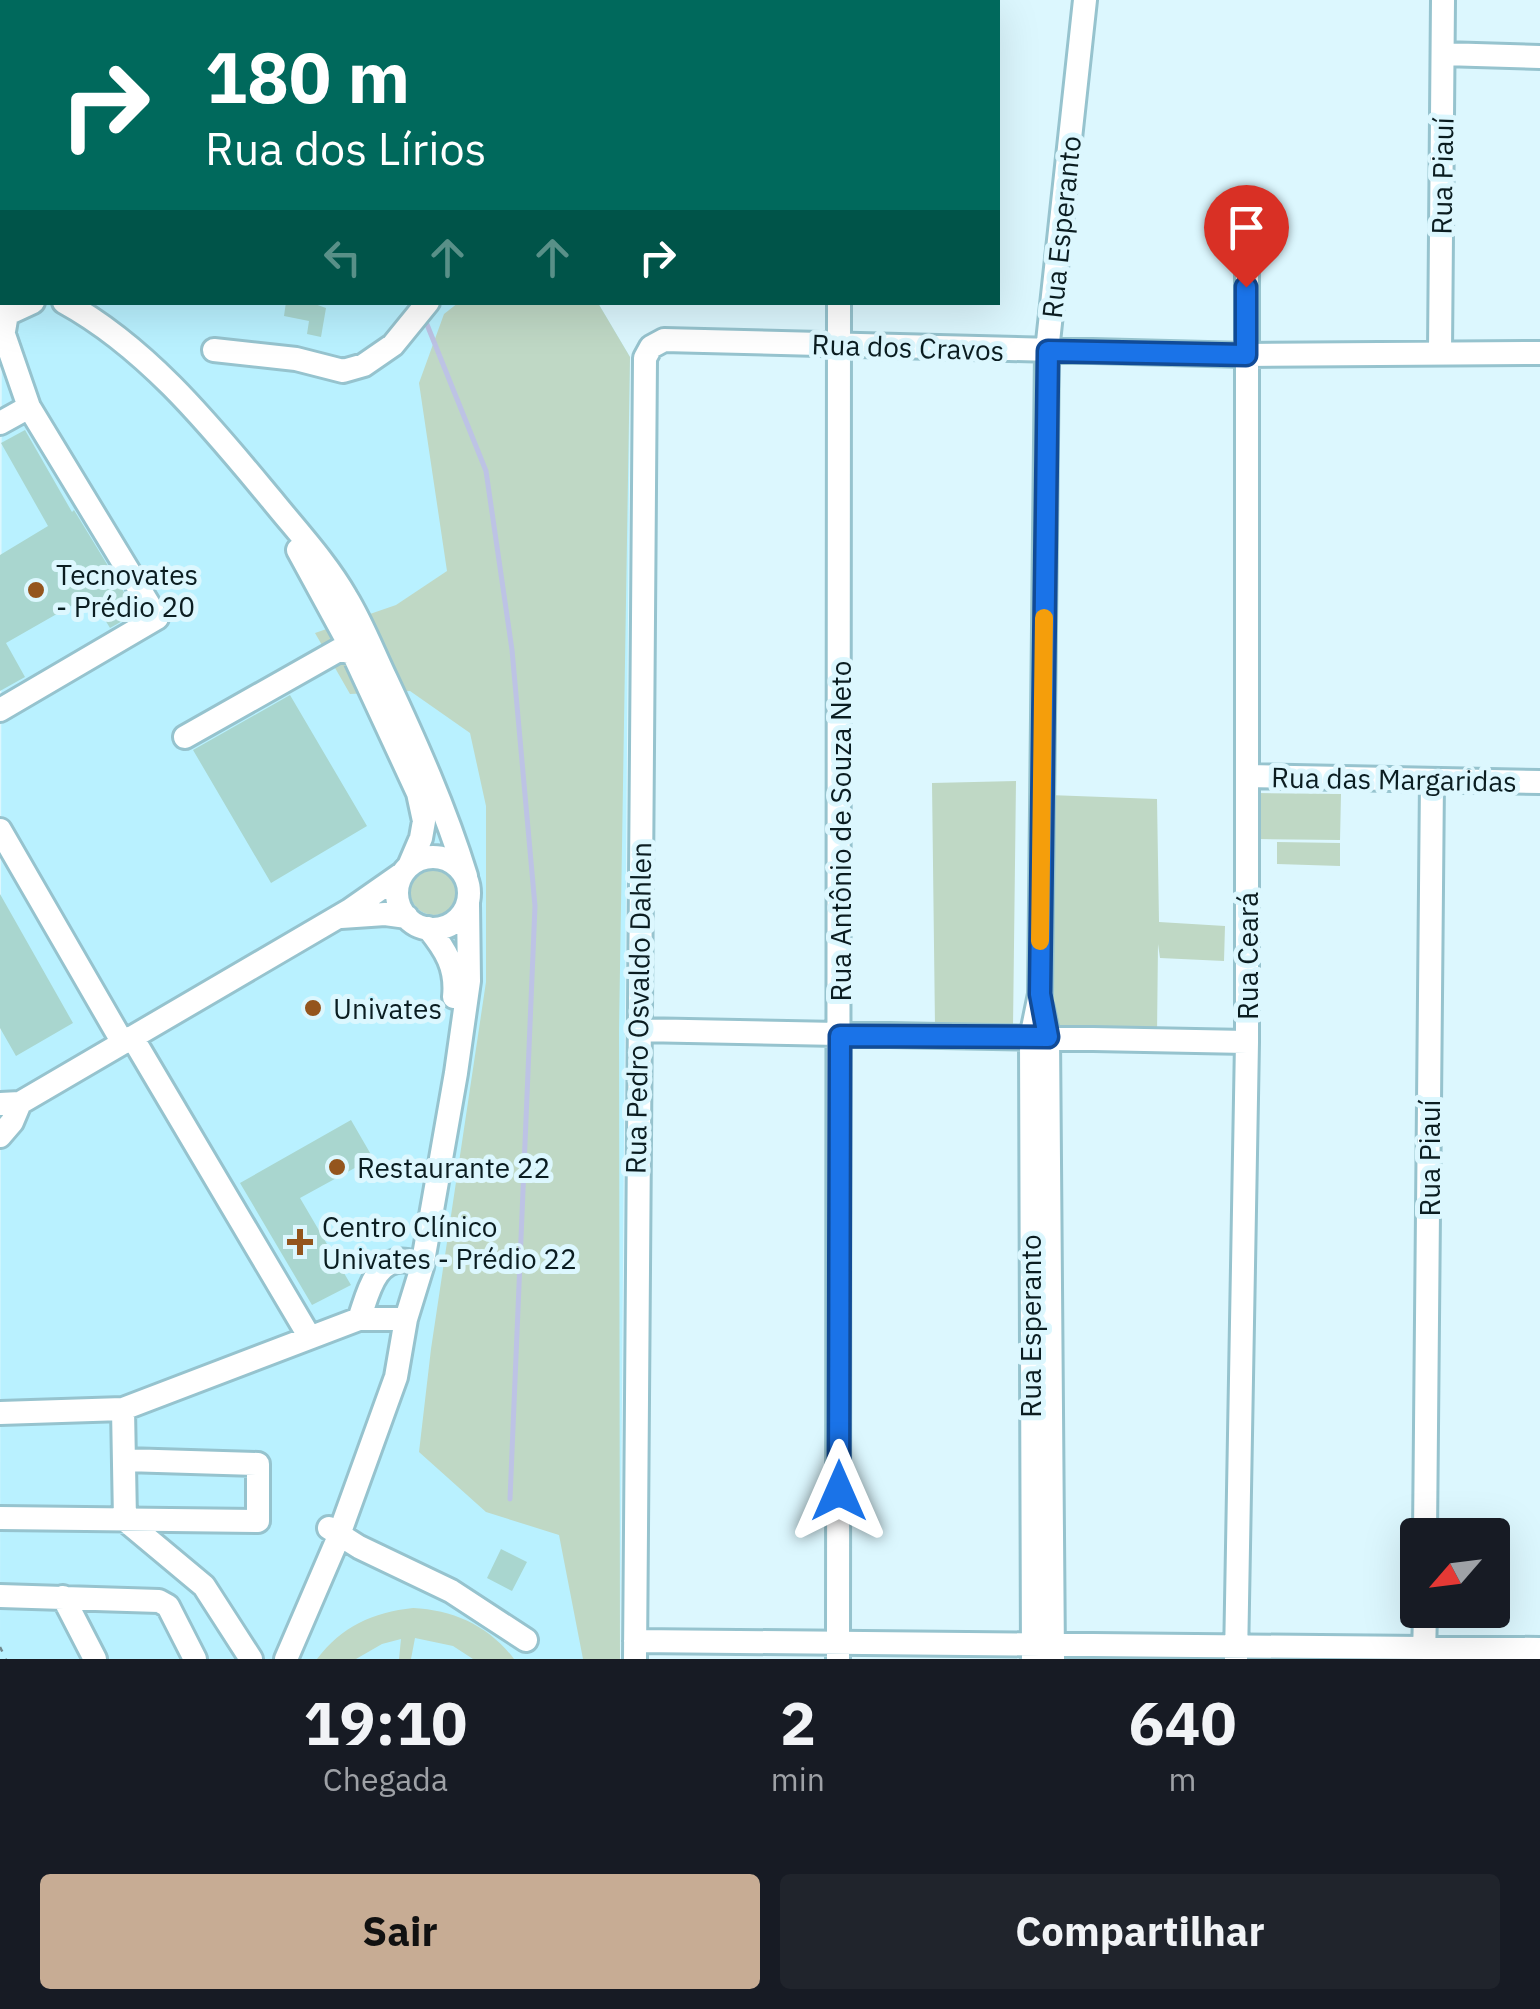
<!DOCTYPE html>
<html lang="pt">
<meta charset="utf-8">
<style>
body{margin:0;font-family:"IBM Plex Sans",sans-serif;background:#20242c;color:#f1f3f6;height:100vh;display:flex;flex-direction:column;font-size:38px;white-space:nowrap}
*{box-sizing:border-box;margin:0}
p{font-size:32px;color:#9ea1a6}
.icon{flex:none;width:55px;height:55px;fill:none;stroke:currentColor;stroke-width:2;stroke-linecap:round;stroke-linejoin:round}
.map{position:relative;height:1659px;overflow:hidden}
.drawer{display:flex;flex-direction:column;background:#171b24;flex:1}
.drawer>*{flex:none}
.banner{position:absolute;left:0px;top:0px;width:1000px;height:305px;box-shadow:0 10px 40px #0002;background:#00695c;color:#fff;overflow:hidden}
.needle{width:65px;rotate:242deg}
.controls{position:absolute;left:1400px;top:1518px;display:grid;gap:20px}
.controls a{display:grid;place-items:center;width:110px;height:110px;border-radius:10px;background:#171b24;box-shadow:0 10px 40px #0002;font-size:50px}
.pin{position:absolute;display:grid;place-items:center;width:85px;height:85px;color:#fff;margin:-102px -42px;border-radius:50% 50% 50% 0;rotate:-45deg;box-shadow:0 0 10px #0007}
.pin .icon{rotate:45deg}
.me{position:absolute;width:110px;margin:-55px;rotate:0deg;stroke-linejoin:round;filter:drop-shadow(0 0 8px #0008)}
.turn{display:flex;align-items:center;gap:35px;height:210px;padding:0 40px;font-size:45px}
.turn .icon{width:130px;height:130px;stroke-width:2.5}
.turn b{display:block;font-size:70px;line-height:85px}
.lanes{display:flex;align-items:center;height:95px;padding:0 40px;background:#0003;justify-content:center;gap:50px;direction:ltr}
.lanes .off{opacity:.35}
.eta{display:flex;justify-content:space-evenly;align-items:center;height:170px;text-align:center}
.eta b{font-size:60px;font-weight:700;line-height:70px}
.primary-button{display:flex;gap:20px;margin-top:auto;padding:20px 40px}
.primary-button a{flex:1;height:115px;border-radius:10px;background:#c7ac94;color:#111;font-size:40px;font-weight:700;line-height:115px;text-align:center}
.primary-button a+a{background:#20242c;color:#f1f3f6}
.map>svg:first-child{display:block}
.built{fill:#b9f1ff}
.green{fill:#bfd8c5}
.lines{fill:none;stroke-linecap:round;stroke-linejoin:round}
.stream{stroke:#bdc3e5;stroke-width:5}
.building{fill:#a9d6cf}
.minor-casing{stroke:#96c3ce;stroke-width:28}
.major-casing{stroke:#96c3ce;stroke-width:32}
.path{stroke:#72888e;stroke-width:2.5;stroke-dasharray:5 8;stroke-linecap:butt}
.minor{stroke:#fff;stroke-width:22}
.major{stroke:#fff;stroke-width:28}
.route-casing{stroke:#114b97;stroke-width:25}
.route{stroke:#1a73e8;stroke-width:18}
.slow{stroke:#f59e0b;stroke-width:18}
.poi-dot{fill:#94551d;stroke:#dcf7fe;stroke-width:4}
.labels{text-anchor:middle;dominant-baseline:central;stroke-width:10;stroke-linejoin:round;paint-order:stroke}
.street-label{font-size:28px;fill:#0b1d21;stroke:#dcf7fe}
.poi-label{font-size:28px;fill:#0b1d21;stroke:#dcf7fe;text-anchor:start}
</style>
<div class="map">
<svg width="1540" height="1659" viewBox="0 0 1540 1659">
<rect width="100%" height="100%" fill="#dcf7fe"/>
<path class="built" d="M2 209V302H403L411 305 414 302 598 303 630 357 620 1659H0Z"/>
<path class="green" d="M0 0H438V2H2L0 211Z
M458 303H598L630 357 619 1029 620 1659H583L559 1535 486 1512 419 1452 431 1349 486 982V806L470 733 410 691 350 694 315 633 396 605 447 571 419 383 444 314Z
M1016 781 1013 1027 935 1026 932 783Z
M1258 793 1341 794 1340 840 1259 839Z
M1049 795 1157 799 1159 922 1225 926 1224 961 1160 958 1158 944 1157 1035 1047 1032Z
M1277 842 1340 843V866L1277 864Z
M410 891a24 24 0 1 1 48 0a24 24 0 1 1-48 0Z
M413 1608C454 1610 489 1626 514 1659H473L453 1646 415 1638 411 1659H399L401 1639 382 1644 356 1659H317C341 1627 373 1612 413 1608Z"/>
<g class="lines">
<path class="stream" d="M426 322 486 471 512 650 535 906 510 1499"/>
</g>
<path class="building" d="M286 302H309L326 308 321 337 307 334 309 321 284 316Z
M25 430 72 512 74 510 127 597 123 599 133 615 110 628 90 595 6 643 25 677 0 691V555L48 526 1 443Z
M290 695 367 826 271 883 193 750Z
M0 894 73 1023 16 1056 0 1028Z
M351 1120 373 1158 300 1198 351 1285 312 1305 240 1183Z
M501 1549 527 1562 512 1591 487 1578Z"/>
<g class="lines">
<defs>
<path id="minor" d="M465 2V0
M841 2V0
M1443 54 1540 57
M0 189 2 192
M0 223 2 221
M0 261 2 262
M64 302C148 348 212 428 272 500 297 531 326 562 346 597 362 623 373 652 386 679 416 743 445 808 466 876
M5 315 33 302
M0 323 29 407 157 618 0 710
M3 337 9 302
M214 350 296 359 343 371 364 365 393 345 428 302
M1440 352 1443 0
M0 423 29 407
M298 550 347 640 418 793 424 821 421 838 409 866
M185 737 339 650 365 655
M1248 776 1540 782
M0 830 123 1043
M397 893a36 36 0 1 1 72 0a36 36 0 1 1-72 0Z
M341 917 385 914 407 917
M428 928C446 950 457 968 454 997
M1042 1008 1048 1037 1053 1659
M638 1030 1247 1042
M132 1037 309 1336
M0 1104 20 1103 350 910 403 873
M0 1136 12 1122 20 1103
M359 1319C368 1295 374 1256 408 1261
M123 1409 125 1520 204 1586 251 1659
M0 1413 123 1409 359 1319H406
M0 1518 258 1521V1464L125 1460
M329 1528 359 1547 451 1591 526 1640
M1425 1535 1432 780
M0 1596 159 1601 168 1606 195 1659
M63 1597 95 1659
M635 1641 1540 1649
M286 1659 336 1543 396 1377 406 1319 422 1267 456 1073 469 981 468 904
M635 1659 645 358 651 347 664 340 1246 355 1540 353
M838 1659 839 302
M1033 1659 1031 1038 1040 994 1047 351 1085 0
M1236 1659 1247 1042V253
M1424 1659 1425 1610"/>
<path id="major" d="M307 2 313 0
M0 104 2 102"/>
</defs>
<use href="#minor" class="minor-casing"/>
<use href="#major" class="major-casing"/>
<path class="path" d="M0 1647 6 1659"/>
<use href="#minor" class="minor"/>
<use href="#major" class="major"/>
</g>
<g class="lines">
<defs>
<path id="route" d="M839 1491 840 1036 1048 1037 1040 994 1048 351 1246 355V287"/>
</defs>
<use href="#route" class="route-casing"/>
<use href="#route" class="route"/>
<path class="slow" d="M1040 941 1044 618"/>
</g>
<g class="poi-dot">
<circle cx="36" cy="590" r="10"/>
<circle cx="313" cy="1008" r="10"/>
<circle cx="337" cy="1167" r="10"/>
<path d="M295 1227h10v10h10v10h-10v10h-10v-10h-10v-10h10z"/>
</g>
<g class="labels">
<g class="street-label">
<text transform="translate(1442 176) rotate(-89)">Rua Piauí</text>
<text transform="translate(1061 227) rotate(-84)">Rua Esperanto</text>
<text transform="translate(908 347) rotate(2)">Rua dos Cravos</text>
<text transform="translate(1394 779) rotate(1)">Rua das Margaridas</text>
<text transform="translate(840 831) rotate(-90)">Rua Antônio de Souza Neto</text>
<text transform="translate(1247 956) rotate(-90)">Rua Ceará</text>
<text transform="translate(638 1008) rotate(-89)">Rua Pedro Osvaldo Dahlen</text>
<text transform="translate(1429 1158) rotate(-90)">Rua Piauí</text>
<text transform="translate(1030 1326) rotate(-90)">Rua Esperanto</text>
</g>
<g class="poi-label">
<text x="56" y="574">Tecnovates<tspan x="56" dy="32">- Prédio 20</tspan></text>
<text x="333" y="1008">Univates</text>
<text x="357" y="1167">Restaurante 22</text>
<text x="322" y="1226">Centro Clínico<tspan x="322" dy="32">Univates - Prédio 22</tspan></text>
</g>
</g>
</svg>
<div class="controls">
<a><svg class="needle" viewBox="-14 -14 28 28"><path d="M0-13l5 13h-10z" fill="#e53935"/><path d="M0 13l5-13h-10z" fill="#9ea1a6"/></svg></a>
</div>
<div class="pin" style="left:1246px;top:287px;background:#d93025"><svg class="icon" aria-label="arrive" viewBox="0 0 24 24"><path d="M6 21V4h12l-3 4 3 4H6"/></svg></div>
<svg class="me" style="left:839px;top:1491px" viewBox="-20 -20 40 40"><path d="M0-17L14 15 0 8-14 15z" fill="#1a73e8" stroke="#fff" stroke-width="4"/></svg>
<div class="banner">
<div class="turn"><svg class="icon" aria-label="right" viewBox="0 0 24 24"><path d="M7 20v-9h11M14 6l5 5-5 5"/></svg><div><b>180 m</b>Rua dos Lírios</div></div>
<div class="lanes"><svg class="icon off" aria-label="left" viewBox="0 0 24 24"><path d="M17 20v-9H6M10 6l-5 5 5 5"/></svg><svg class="icon off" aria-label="ahead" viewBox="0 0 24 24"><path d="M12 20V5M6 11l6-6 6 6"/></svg><svg class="icon off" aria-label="ahead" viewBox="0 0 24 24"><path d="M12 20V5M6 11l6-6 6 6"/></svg><svg class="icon" aria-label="right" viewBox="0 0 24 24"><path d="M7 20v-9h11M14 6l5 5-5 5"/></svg></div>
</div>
</div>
<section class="drawer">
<div class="eta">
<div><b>19:10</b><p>Chegada</p></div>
<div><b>2</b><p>min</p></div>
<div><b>640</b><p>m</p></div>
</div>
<div class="primary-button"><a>Sair</a><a>Compartilhar</a></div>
</section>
